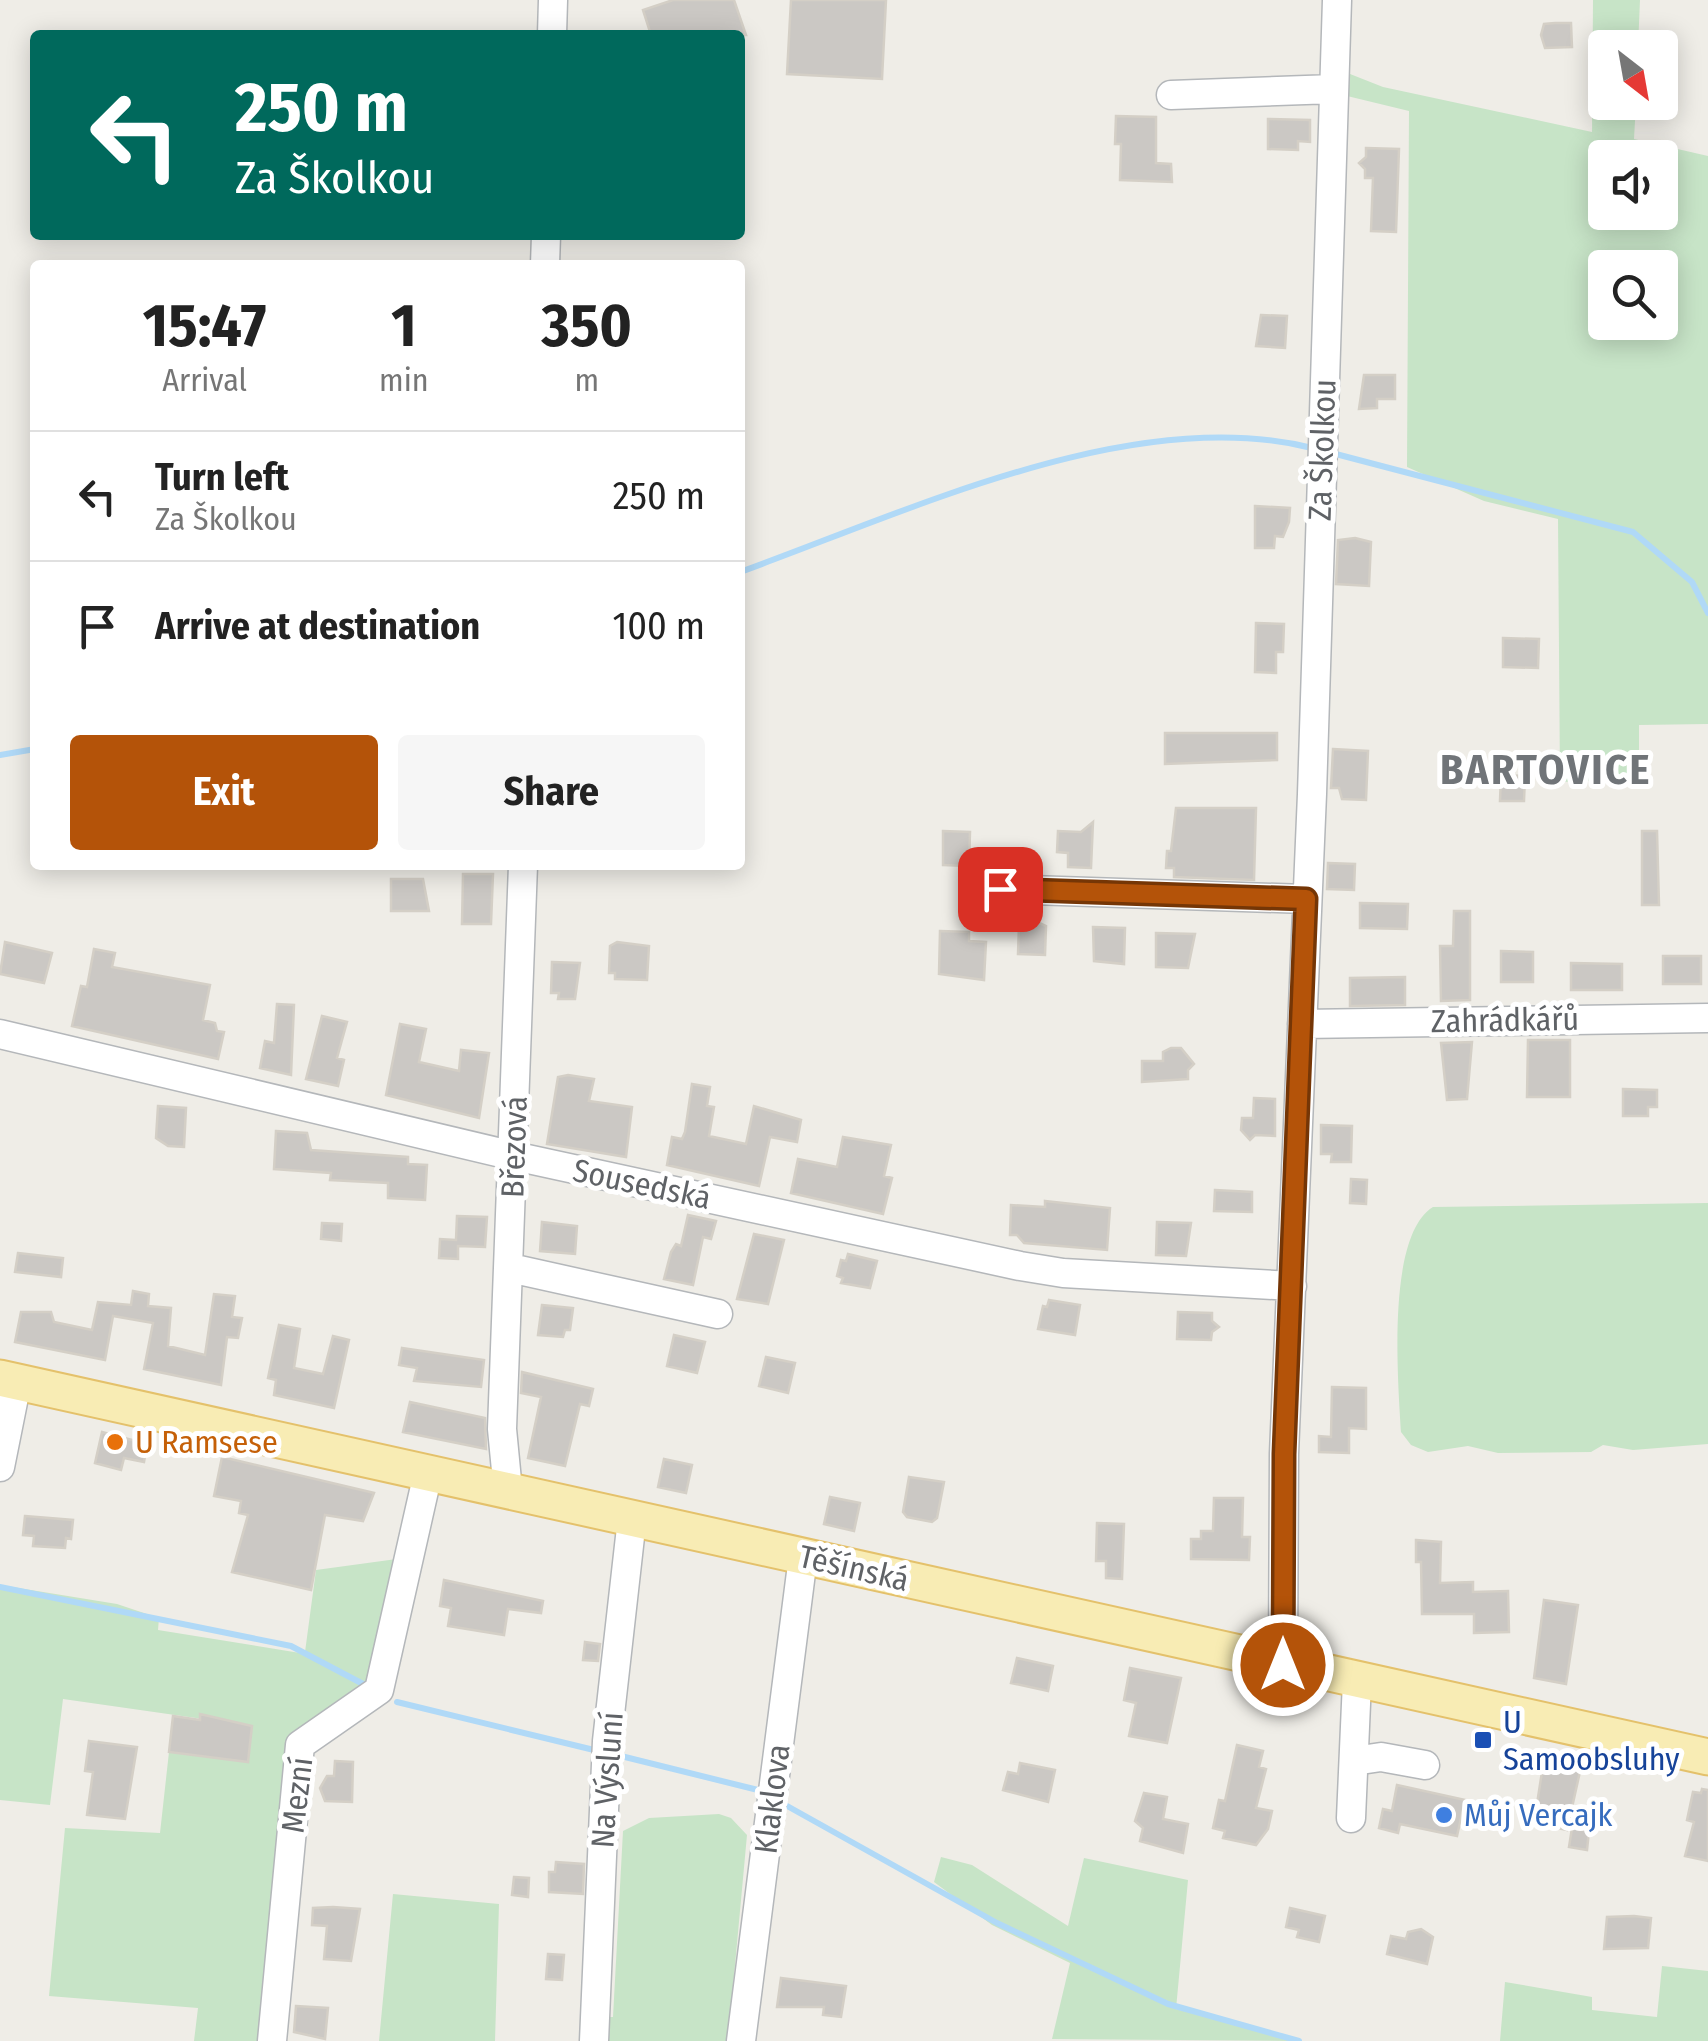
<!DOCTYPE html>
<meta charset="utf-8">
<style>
body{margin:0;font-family:"Fira Sans Condensed",sans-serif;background:#f6f6f6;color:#222;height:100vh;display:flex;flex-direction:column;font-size:38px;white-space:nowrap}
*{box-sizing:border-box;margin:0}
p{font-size:32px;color:#767676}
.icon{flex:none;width:55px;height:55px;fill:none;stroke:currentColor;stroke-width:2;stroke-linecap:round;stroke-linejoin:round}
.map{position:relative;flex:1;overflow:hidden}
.drawer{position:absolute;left:30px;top:260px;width:715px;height:610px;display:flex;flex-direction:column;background:#fff;border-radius:10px;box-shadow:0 5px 25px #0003}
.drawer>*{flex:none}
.banner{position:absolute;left:30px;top:30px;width:715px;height:210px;border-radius:10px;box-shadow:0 5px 25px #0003;background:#00695c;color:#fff;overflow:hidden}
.needle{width:65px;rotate:149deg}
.fabs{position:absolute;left:1588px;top:30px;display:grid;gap:20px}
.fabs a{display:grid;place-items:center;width:90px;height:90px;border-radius:10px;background:#fff;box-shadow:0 5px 25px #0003;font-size:50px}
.pin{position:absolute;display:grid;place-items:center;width:85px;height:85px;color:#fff;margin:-42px;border-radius:20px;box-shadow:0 5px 15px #0006}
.me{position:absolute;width:110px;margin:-55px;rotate:0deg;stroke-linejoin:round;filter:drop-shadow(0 0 8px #0008)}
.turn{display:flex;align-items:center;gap:35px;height:210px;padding:0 40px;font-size:45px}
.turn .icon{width:130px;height:130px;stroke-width:2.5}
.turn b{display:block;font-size:70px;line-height:85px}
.eta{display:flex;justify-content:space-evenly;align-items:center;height:170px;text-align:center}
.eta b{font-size:60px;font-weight:700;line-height:70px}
.primary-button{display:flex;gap:20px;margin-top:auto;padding:20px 40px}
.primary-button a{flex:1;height:115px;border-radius:10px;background:#b45309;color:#fff;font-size:40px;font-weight:700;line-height:115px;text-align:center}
.primary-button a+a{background:#f6f6f6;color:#222}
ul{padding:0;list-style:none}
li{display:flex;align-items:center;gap:30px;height:130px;padding:0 40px;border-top:2px solid #e0e0e0}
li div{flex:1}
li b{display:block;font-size:38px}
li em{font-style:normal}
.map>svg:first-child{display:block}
.green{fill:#c7e4c7;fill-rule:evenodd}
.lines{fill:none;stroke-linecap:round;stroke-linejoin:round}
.stream{stroke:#b0d9f7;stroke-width:6}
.building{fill:#cbc8c4;stroke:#d4cfc6;stroke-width:2.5}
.minor-casing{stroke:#b4b7ba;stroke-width:31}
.major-casing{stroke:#e4c16b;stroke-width:39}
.minor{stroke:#fff;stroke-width:28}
.major{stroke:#f8ecb4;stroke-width:35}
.route-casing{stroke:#753606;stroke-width:25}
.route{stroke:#b45309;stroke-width:18}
.food-dot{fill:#e8710a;stroke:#fff;stroke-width:4}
.transit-dot{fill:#1a4fb4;stroke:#fff;stroke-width:4}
.shop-dot{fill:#3f7fe0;stroke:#fff;stroke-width:4}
.labels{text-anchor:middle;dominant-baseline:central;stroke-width:10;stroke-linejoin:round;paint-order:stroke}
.street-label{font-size:32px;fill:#5f6266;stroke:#fff}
.food-label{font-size:32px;fill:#c56008;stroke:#fff;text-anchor:start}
.transit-label{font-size:32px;fill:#164399;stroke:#fff;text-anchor:start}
.shop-label{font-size:32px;fill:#366cbe;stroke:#fff;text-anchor:start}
.district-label{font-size:42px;font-weight:bold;letter-spacing:2.5px;fill:#707478;stroke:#fff}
</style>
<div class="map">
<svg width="1708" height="2041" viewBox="0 0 1708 2041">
<rect width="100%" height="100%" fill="#efede7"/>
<path class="green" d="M1593 0H1640L1638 47 1605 48V102L1636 103 1634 139 1708 156V724L1639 725V779L1560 782 1558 519 1484 501 1407 467 1409 111 1343 95 1345 72 1383 87 1592 132ZM1605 158H1660V212H1605ZM1605 268H1660V322H1605Z
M1708 1203V1444L1633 1450 1603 1445 1591 1452 1498 1453 1468 1446 1428 1452 1411 1445 1401 1432C1398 1380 1386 1236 1433 1207Z
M404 1558 373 1692 296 1743 264 2041H194L198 2008 49 1996 65 1828 160 1833 169 1752 247 1762 252 1726 63 1699 50 1805 0 1800V1585L117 1604 159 1618 158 1630 300 1653 305 1652 316 1570Z
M719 1814 731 1818 747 1835 728 2041H600L604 2017H613L623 1831 649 1818Z
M941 1857 972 1865 1068 1926 1084 1858 1188 1880 1176 2009 1296 2041 1052 2039 1070 1963 992 1925 934 1882Z
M393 1894 499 1904 495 2041H379Z
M1662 1966 1708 1971V2041H1500L1505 1982 1592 1997V2010L1657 2017Z"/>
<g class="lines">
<path class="stream" d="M1332 453 1633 532 1692 582 1708 613
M740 572C907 512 1133 403 1312 448
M0 755 35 749
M0 1587 291 1646 365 1685
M397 1702 594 1750
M621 1756 758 1790
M780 1802 997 1923 1168 2004 1299 2041"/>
</g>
<path class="building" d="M673 0H734L746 35H651L643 10Z
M791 0H886L882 79 787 74Z
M1555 23H1571L1572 47 1545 48 1541 35 1544 24Z
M1116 116 1156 117V163L1171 164 1172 182 1120 180 1121 144H1115Z
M1268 119 1310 120V142L1298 141V150L1268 149Z
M1366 148 1399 149 1396 232 1371 231 1373 178H1365V169L1359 163 1366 157Z
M1261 315 1287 316 1285 348 1256 346Z
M1364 375H1395V399H1377V408L1359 409Z
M1255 506 1290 508 1289 522 1283 537 1275 536 1274 548H1255Z
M1355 538 1371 542 1369 586 1336 584 1338 540Z
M1256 623 1284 624 1283 652H1276V673L1255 672Z
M1503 638 1539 639 1538 668 1503 667Z
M1165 733H1277V760L1165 764Z
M1333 749 1368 751 1366 800 1342 799 1339 788H1331Z
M1501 775 1525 776 1524 801H1500Z
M1176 808H1256L1254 880 1174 877V868H1166L1167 851H1171Z
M1093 822 1091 868 1068 867V853L1057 852 1058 831 1081 832Z
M943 831 970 832 969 866 943 865Z
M1642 831H1657L1659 905H1642Z
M1328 863 1355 864 1354 890 1327 889Z
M463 874H493L491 924H462Z
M391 879H423L429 911H391Z
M1360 903 1408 904 1407 929 1360 928Z
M1454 911H1470V1000L1441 1001 1440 946H1453Z
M1033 920 1046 926 1045 955 1018 954 1019 925Z
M1093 927 1125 928 1124 964 1094 961Z
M940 931 969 932V941L986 942 984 980 939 974Z
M1156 933 1195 934 1188 968 1156 967Z
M5 942 52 953 44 983 0 974Z
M617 942 649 946 647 980 615 979V973H609L610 946Z
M94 949 115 953 112 967 210 985 203 1020 215 1023 217 1031 224 1032 218 1059 72 1026 81 986 87 987Z
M1501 951 1533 952V982H1501Z
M1663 956H1701V984H1663Z
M552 962 580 963 575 999H558L559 993H551Z
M1571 963 1622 964V990H1571Z
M1405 977V1005L1350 1006V978Z
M277 1004 294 1005 291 1075 260 1068 265 1041 274 1043Z
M322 1016 347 1022 337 1058 344 1060 338 1086 306 1079Z
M400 1024 426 1029 419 1062 459 1071 461 1050 489 1053 479 1118 386 1095Z
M1528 1040H1570V1097H1527Z
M1472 1042 1467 1099 1447 1100 1441 1043Z
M1171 1048H1181L1194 1064 1188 1070V1079L1142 1082V1061H1163V1052Z
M568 1075 594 1079 589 1101 632 1107 626 1157 547 1144 558 1077Z
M692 1084 710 1087 707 1106 714 1107 709 1136 746 1144 754 1106 801 1120 797 1142 770 1137 759 1186 667 1165 672 1137 682 1139 685 1132Z
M1623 1089 1657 1090V1107H1648V1116H1623Z
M1254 1098 1275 1099V1136L1255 1135 1250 1140 1241 1130 1242 1118H1253Z
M158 1106 186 1108 184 1147 168 1146 156 1138Z
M1321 1125 1352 1126 1351 1162H1331L1332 1154H1321Z
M276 1131 307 1133 311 1150 408 1157V1164L427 1165 425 1200 388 1198V1183L330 1180 331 1173 274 1169Z
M843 1137 891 1145 884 1176 892 1178 883 1214 791 1193 798 1159 837 1167Z
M1351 1179 1367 1180 1366 1204 1350 1203Z
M1215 1190 1252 1192V1212L1214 1211Z
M1045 1201 1110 1208 1107 1250 1024 1243 1017 1235H1010L1011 1205 1045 1207Z
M688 1215 716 1221 711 1239 703 1237 693 1285 664 1279 671 1252 676 1244 681 1246Z
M457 1216 487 1217 485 1247 458 1246V1259L439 1258 440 1239 456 1240Z
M542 1222 577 1226 575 1254 540 1251Z
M1157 1222 1191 1223 1186 1256 1156 1255Z
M322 1223 342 1224 341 1241 321 1239Z
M754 1234 784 1240 768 1304 737 1299Z
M18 1253 63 1258 61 1277 15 1272Z
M848 1254 877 1261 870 1288 841 1283 843 1278 837 1276 841 1260 846 1261Z
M133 1291 149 1294 148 1306 171 1308 168 1346 205 1355 214 1294 235 1296 232 1317 242 1318 238 1338 227 1337 221 1385 144 1369 153 1323 113 1316 105 1360 15 1342 21 1312H51L54 1322 92 1330 98 1302 131 1305Z
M1049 1300 1080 1305 1075 1335 1038 1329 1043 1306 1047 1307Z
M542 1305 573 1308 570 1330H565L563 1337 538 1335Z
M1178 1312 1212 1313V1321L1219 1327 1212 1332 1211 1340 1177 1339Z
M279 1325 300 1329 294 1368 323 1374 333 1336 349 1340 334 1408 274 1395 276 1380 268 1378Z
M674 1335 705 1342 697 1373 667 1366Z
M402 1348 484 1360 481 1387 414 1381 417 1368 399 1365Z
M766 1357 795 1363 788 1393 759 1386Z
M522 1372 593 1389 589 1406 580 1404 565 1466 528 1458 541 1397 521 1393Z
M1332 1387 1366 1388V1429L1349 1428V1453L1319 1452V1436L1331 1437Z
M410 1402 485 1418 486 1449 403 1432Z
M102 1432 147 1444 144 1462 124 1458 121 1470 95 1463Z
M222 1457 374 1493 363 1521 325 1515 311 1590 232 1572 248 1515 239 1513 241 1501 214 1496Z
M664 1459 692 1465 686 1493 658 1487Z
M909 1477 944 1482 937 1518 932 1522 907 1517 903 1512Z
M830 1497 860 1503 854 1531 824 1524Z
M1214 1498H1243L1242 1537H1250L1249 1560 1191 1559V1539H1201V1531H1213Z
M25 1516 73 1520 71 1539 66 1538 65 1548 33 1546 34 1536 23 1535Z
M1097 1523 1124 1524 1122 1579 1106 1578V1561H1096Z
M1416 1540 1441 1542 1440 1583 1473 1582V1592L1508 1591 1509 1632 1474 1633V1614H1422L1421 1562H1416Z
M444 1580 543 1601 541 1613 508 1609 504 1635 448 1626 451 1608 440 1606Z
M1544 1600 1578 1605 1566 1684 1534 1678Z
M585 1642 600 1644 598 1661 583 1660Z
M1017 1658 1053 1666 1048 1691 1011 1683Z
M1130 1668 1181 1678 1167 1743 1129 1736 1136 1703 1124 1700Z
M200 1714 252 1726 248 1762 169 1752 173 1716 200 1720Z
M89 1741 137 1747 125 1819 87 1815 93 1772 85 1771Z
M1237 1745 1263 1751 1259 1767 1266 1769 1256 1808 1272 1811 1268 1829 1256 1845 1223 1838 1225 1831 1213 1828 1219 1800 1225 1801Z
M1544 1759 1581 1767 1567 1830 1534 1823Z
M335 1761 353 1762 352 1802 325 1801 320 1788 327 1776H334Z
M1020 1763 1055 1770 1048 1802 1003 1790 1008 1772 1018 1774Z
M1397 1785 1465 1800 1457 1836 1400 1824 1398 1833 1379 1828 1383 1809 1392 1811Z
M1702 1789 1708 1790V1861L1685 1856 1694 1822 1687 1820 1693 1792 1701 1793Z
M1144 1793 1167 1797 1163 1819 1188 1824 1183 1853 1140 1841 1143 1828 1135 1821Z
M1572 1828 1589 1831 1587 1850 1569 1847Z
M556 1862 584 1864 583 1894 549 1892V1872H555Z
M514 1877 529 1878 528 1897 512 1895Z
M333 1907 360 1909 351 1961 324 1959 327 1926 312 1925 313 1908Z
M1290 1908 1325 1916 1319 1942 1297 1937 1299 1930 1286 1927Z
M1634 1916 1651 1918 1648 1948 1604 1949 1607 1917Z
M1421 1929 1433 1937 1427 1964 1387 1954 1391 1936 1406 1939 1408 1932Z
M548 1954 564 1955 562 1980 546 1979Z
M781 1978 846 1986 841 2017 823 2015 824 2007H777Z
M296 2006 328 2008 325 2039 294 2032Z"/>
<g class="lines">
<defs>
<path id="minor" d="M552 35 553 0
M1171 95 1334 89
M545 265 546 235
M999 889 1306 899
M1302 1024 1708 1018
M0 1034 514 1156 1020 1266 1063 1273 1292 1286
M510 1268 718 1314
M0 1467 17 1382
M508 1491 502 1429 523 865
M1283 1665 1284 1454 1312 794 1337 0
M1354 1761 1381 1757 1425 1765
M1351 1818 1357 1681
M272 2041 300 1745 379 1690 428 1473
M594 2041 607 1741 632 1519
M741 2041 803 1557"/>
<path id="major" d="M0 1378 1708 1757"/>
</defs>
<use href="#minor" class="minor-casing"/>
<use href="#major" class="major-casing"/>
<use href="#minor" class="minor"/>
<use href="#major" class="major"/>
</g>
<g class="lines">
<defs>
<path id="route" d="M1000 889 1306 899 1284 1454 1283 1665"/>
</defs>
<use href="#route" class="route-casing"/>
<use href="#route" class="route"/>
</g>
<circle class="food-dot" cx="115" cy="1442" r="10"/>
<rect class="transit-dot" x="1473" y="1730" width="20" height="20" rx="5"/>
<circle class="shop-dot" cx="1444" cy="1815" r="10"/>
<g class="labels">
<g class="street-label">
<text transform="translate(1322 450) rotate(-88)">Za Školkou</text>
<text transform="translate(1505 1020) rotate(-1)">Zahrádkářů</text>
<text transform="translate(514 1147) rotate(-88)">Březová</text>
<text transform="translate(642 1184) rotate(12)">Sousedská</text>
<text transform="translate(854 1568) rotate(13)">Těšínská</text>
<text transform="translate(607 1780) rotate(-86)">Na Výsluní</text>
<text transform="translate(297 1795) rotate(-83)">Mezní</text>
<text transform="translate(772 1799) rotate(-83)">Klaklova</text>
</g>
<g class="food-label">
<text x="135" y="1442">U Ramsese</text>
</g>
<g class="transit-label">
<text x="1503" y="1722">U<tspan x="1503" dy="37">Samoobsluhy</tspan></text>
</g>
<g class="shop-label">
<text x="1464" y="1815">Můj Vercajk</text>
</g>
<g class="district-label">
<text x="1546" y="770">BARTOVICE</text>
</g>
</g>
</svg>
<div class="fabs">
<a><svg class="needle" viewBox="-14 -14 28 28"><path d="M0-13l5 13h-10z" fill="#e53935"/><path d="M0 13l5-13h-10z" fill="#767676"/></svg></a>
<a><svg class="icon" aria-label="sound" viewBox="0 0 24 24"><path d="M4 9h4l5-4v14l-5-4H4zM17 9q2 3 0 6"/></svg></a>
<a><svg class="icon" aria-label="search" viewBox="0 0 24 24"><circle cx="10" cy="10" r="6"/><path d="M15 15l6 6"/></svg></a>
</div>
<div class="pin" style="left:1000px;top:889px;background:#d93025"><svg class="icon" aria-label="arrive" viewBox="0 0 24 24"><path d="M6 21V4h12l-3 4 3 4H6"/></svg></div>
<svg class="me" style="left:1283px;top:1665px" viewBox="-20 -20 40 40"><circle r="17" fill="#b45309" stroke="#fff" stroke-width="3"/><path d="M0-11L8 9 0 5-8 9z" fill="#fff"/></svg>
<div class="banner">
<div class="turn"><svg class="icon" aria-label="left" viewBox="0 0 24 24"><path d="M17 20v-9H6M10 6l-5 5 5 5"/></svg><div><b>250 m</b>Za Školkou</div></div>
</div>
<section class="drawer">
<div class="eta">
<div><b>15:47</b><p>Arrival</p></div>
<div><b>1</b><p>min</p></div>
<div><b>350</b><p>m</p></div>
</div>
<ul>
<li><svg class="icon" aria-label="left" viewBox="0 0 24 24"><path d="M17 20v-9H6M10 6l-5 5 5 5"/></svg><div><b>Turn left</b><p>Za Školkou</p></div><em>250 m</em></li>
<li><svg class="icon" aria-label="arrive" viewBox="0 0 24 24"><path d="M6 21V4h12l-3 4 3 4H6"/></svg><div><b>Arrive at destination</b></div><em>100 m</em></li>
</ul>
<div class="primary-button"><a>Exit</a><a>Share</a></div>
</section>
</div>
